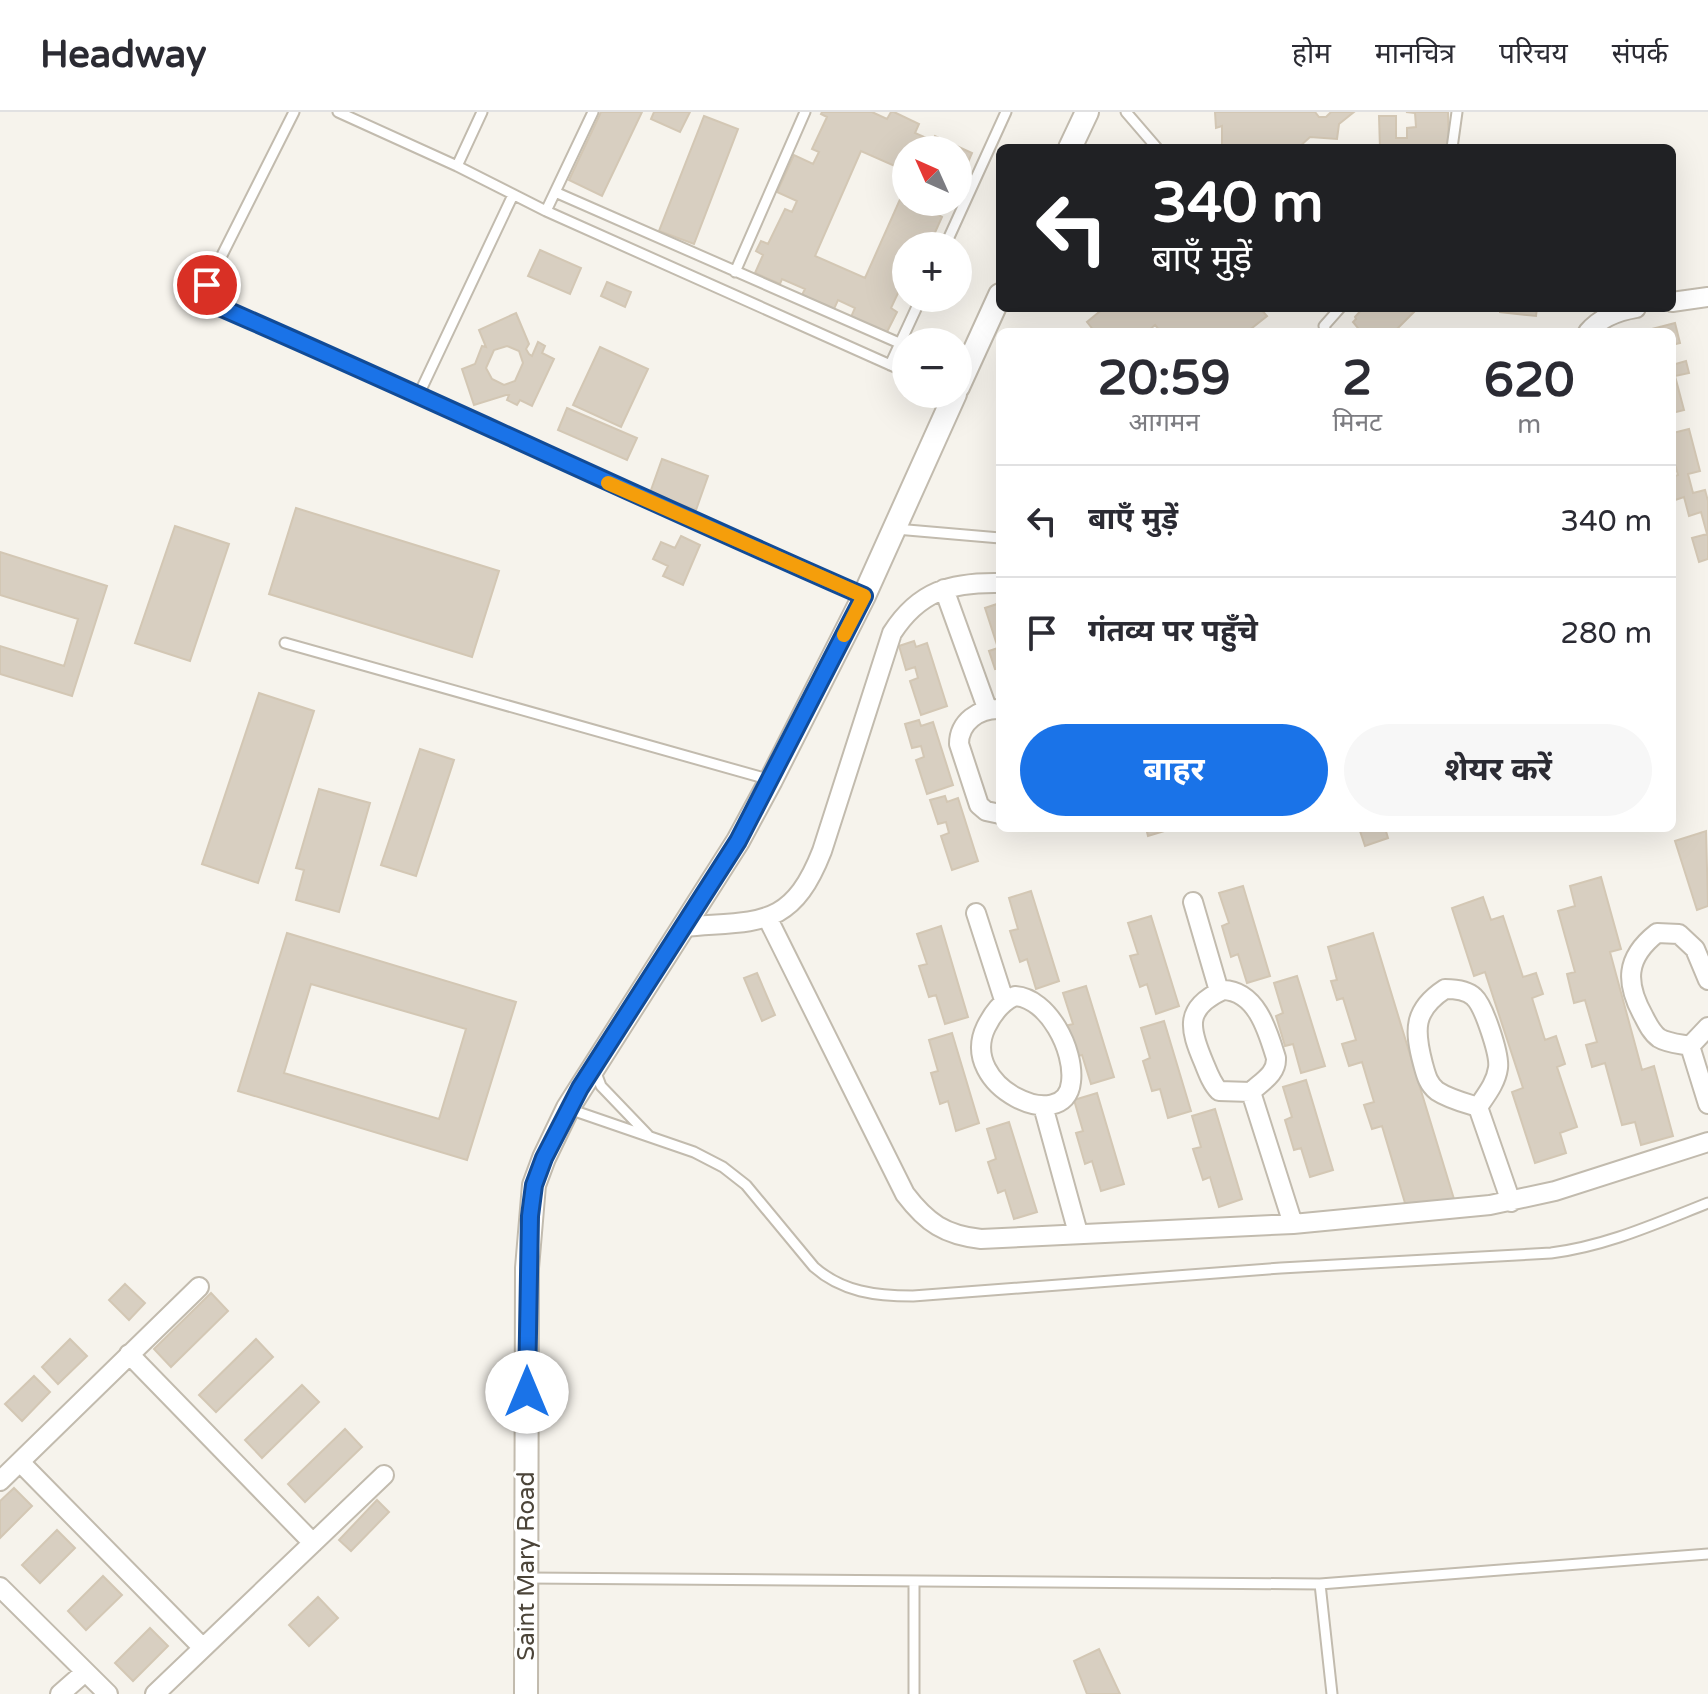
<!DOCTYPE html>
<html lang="hi">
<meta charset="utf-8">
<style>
body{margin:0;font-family:"Varela Round","Noto Sans Devanagari",sans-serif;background:#f7f7f7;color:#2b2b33;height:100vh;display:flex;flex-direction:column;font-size:30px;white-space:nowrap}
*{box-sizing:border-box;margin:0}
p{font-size:26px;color:#7c7c81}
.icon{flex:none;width:44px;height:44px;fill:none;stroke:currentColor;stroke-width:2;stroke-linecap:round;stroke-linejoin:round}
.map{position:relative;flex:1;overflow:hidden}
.panel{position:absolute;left:996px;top:216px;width:680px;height:504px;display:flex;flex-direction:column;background:#fff;border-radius:12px;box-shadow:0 8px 32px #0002}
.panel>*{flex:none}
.hud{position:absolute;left:996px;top:32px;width:680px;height:168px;border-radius:12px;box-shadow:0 8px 32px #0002;background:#202124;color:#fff;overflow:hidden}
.needle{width:52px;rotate:315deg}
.fabs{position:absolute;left:892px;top:24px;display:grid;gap:16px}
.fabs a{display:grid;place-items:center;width:80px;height:80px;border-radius:50%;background:#fff;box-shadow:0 8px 32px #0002;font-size:40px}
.pin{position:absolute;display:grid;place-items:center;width:68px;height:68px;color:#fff;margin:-34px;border:4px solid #fff;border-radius:50%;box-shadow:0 2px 8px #0007}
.me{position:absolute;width:88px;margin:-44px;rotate:0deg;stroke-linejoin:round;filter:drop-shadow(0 0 6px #0008)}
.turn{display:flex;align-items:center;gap:28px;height:168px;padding:0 24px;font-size:36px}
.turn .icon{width:104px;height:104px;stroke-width:2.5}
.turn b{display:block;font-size:56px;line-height:68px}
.eta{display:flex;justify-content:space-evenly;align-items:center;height:136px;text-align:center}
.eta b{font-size:48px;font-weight:700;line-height:56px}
.action{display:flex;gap:16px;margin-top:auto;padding:16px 24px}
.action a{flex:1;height:92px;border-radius:48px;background:#1a73e8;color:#fff;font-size:32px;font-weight:700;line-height:92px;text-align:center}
.action a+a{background:#f7f7f7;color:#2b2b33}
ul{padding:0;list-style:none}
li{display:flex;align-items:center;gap:24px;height:112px;padding:0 24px;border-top:2px solid #e1e1e2}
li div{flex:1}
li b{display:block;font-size:30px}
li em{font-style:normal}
header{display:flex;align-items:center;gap:48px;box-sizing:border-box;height:112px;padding:0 40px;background:#fff;border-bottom:2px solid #e1e1e2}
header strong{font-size:38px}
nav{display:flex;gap:44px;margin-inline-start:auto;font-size:28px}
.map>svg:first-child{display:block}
.building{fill:#d8cfc1;stroke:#d3c7b4;stroke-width:2;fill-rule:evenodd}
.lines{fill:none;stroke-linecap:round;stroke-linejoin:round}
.service-casing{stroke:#c2bbae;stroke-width:13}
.minor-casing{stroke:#c2bbae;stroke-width:22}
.tertiary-casing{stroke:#c2bbae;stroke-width:26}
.service{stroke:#fff;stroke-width:9}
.minor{stroke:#fff;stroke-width:18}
.tertiary{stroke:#fff;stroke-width:22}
.route-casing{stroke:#114b97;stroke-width:20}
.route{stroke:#1a73e8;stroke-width:14}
.slow{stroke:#f59e0b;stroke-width:14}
.labels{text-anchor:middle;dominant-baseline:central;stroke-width:6;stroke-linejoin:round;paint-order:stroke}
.street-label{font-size:24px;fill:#4b4439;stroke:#fff}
</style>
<header>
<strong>Headway</strong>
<nav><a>होम</a><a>मानचित्र</a><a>परिचय</a><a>संपर्क</a></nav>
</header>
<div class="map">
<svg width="1708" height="1582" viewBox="0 0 1708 1582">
<rect width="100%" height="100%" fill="#f6f3ec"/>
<path class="building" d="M601 0H642L602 84 569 68Z
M654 0H690L680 20 651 7Z
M822 0H872L887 7 891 0H894L919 12 915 21 933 29 935 24 972 41 966 55 958 52V38H906V59L861 39 815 144 865 166 906 74V90H940L935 101 942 105 929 134H906V164L891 196 897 200 886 222 851 205 855 196 838 188 834 197 802 183 805 177 782 167 780 172 755 161 763 143 756 139 761 129 768 132 785 97 792 100 797 89 777 80 794 43 813 52 819 40 812 37 827 5 821 2Z
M1215 0H1315L1319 5H1326L1331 0H1354L1339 12 1337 27 1310 25 1298 36H1222V14L1216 16Z
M1406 0H1448L1449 36H1380L1379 4H1396V26H1407V16L1416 15 1415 1Z
M704 4 738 17 694 132 659 119Z
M540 138 581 156 570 182 528 164Z
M607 170 631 180 625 195 601 184Z
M1104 196H1260L1267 204 1247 220H1161L1155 213 1147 220H1095L1087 210Z
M1363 196H1418L1394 220H1353L1358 216 1353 210 1356 207 1355 205Z
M1500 196H1537L1536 204 1500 200Z
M516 201 529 232 526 237 529 242 532 244 538 230 545 234 542 241 554 247 532 294 520 288 517 293 507 288 509 283H506L474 293 462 257 475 252 482 234 486 235 479 218ZM507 234 519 239 523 251 515 269 504 273 492 267 486 256 494 238Z
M1675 211 1680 231 1672 233V220H1653L1652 217Z
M600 235 648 257 621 315 573 293Z
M1686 249 1689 261 1675 264 1684 298 1672 301V253Z
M567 296 637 326 627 348 558 318Z
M1672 316 1673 321 1689 317 1700 359 1688 362 1693 381 1705 378 1708 389V447L1699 450 1692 426 1707 422 1701 400 1689 404 1684 385 1672 389V365L1678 363 1672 341Z
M662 347 708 364 696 398 650 381Z
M296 396 499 459 472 545 269 482Z
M175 414 229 432 190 549 135 531Z
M681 424 700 433 683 473 663 464 668 454 653 447 661 430 675 436Z
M0 440 107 474 72 584 0 562V534L64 554 78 507 0 483Z
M1000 491V556L995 557 989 539 998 536 985 496Z
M914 529 916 535 927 531 947 594 921 603 910 569 918 566 915 555 906 558 899 534Z
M259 581 314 599 258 771 202 752Z
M919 608 921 614 933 610 953 673 927 682 916 648 924 645 921 634 912 636 905 612Z
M420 637 454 648 416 764 381 753Z
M319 677 370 691 339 800 296 788 304 758 296 756Z
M945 684 947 690 958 686 978 749 952 758 941 724 949 721 946 710 938 712 930 688Z
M1146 716H1170L1171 717 1148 724Z
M1359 716H1385L1388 726 1365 734Z
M1706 719 1708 794 1697 798 1675 729Z
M1601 765 1621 837 1610 840 1642 958 1654 954 1673 1024 1641 1033 1635 1010 1622 1013 1605 951 1592 955 1586 933 1597 930 1585 888 1574 891 1567 862 1575 860 1558 799 1575 794 1570 774Z
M1243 774 1270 864 1247 871 1238 842 1231 845 1222 814 1229 811 1219 781Z
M1031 779 1059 869 1036 877 1027 847 1020 850 1010 819 1018 817 1009 786Z
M1483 785 1491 808 1503 804 1523 865 1536 861 1543 882 1532 886 1545 928 1556 924 1565 952 1557 955 1577 1015 1560 1021 1566 1041 1535 1051 1512 980 1523 976 1485 860 1474 864 1452 796Z
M1151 804 1179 894 1156 902 1147 872 1140 875 1130 844 1138 842 1128 811Z
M941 814 968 905 945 912 936 883 929 885 919 854 927 852 917 822Z
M287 821 516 890 467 1048 238 979ZM311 872 466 917 439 1007 284 961Z
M1373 821 1454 1087 1408 1101 1382 1014 1372 1017 1364 993 1374 990 1362 950 1349 954 1342 932 1356 928 1343 886 1337 888 1331 869 1337 868 1328 835Z
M757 861 775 903 762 909 744 866Z
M1297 864 1325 954 1301 961 1293 932 1285 934 1276 904 1283 901 1274 871Z
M1086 874 1114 965 1091 972 1082 943 1074 945 1065 914 1073 912 1063 881Z
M1164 909 1191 999 1168 1006 1160 977 1152 979 1143 949 1150 946 1141 916Z
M952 921 979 1011 956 1019 948 989 940 992 931 961 938 959 929 928Z
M1306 968 1333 1058 1310 1065 1301 1036 1294 1038 1285 1008 1292 1005 1283 975Z
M1097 981 1124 1072 1101 1079 1092 1049 1085 1052 1076 1021 1083 1019 1074 988Z
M1215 997 1242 1087 1219 1095 1210 1065 1203 1068 1193 1037 1201 1035 1192 1004Z
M1009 1010 1037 1100 1014 1107 1005 1078 998 1081 988 1050 996 1047 987 1017Z
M125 1172 145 1191 129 1208 109 1188Z
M211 1181 228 1199 171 1255 154 1237Z
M70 1227 87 1244 58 1272 42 1255Z
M256 1227 273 1245 216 1300 199 1283Z
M34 1264 50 1280 22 1309 5 1292Z
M302 1273 319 1290 262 1346 245 1328Z
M345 1317 362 1335 305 1390 288 1372Z
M14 1376 32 1394 0 1426V1389Z
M377 1388 389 1400 351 1439 339 1428Z
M57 1418 75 1436 40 1471 22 1453Z
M103 1464 122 1483 86 1518 68 1499Z
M318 1485 338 1506 309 1534 289 1513Z
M150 1516 168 1534 133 1569 115 1551Z
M1099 1537 1120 1582H1087L1074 1549Z"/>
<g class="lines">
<defs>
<path id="service" d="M294 0 207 173 209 185 215 193C432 287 647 388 864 484
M338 0 457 54
M482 0 457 54 546 99 906 260
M1126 0 1157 36
M1452 36 1457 0
M555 80 906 234
M546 99 593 0
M945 134 1006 0
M735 160 805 0
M1326 220 1324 214 1340 196
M890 253 921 186
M419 282 513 83
M896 417 1000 426
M285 531 771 668
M595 958 601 974 648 1023
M569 997 694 1040 723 1055 746 1073 814 1155C842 1180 876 1184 913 1184L1281 1156 1551 1141C1607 1134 1657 1111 1708 1091
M527 1466 1320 1472 1708 1442
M1320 1472 1332 1582
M914 1582V1469"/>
<path id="minor" d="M1672 190 1708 185
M1588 220C1600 206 1618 199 1636 196
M944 477 987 596
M1000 597C979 596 959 610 959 632L979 693 986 699 1000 702
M1193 790 1219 879
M976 801 1004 888
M768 807 905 1082C927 1111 945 1123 981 1127L1293 1112 1490 1093 1555 1079 1708 1030
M684 815C759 808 791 818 822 739L892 521C919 479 951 470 1000 471
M1708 868 1695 837 1679 822 1657 821C1625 846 1625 871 1644 905 1648 913 1652 921 1659 926 1667 931 1680 932 1690 934L1708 915
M1445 877C1455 877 1467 878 1474 885 1484 894 1500 943 1498 956 1496 971 1486 983 1478 995 1465 991 1449 987 1437 979 1428 972 1426 963 1423 952 1414 918 1413 898 1445 877Z
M1223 878C1257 879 1268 920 1276 946 1277 962 1261 970 1251 980L1219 979C1212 972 1208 961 1204 951 1189 916 1184 896 1223 878Z
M1015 884C1048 886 1075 938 1071 970 1066 1024 957 975 986 915 993 901 1001 890 1015 884Z
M1690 934 1708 992
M1251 980 1293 1112
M1043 994 1078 1121
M1478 995 1511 1090
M129 1242 313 1431
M20 1350 202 1535
M0 1369 199 1175
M0 1475 108 1582
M60 1582 85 1560
M155 1582 384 1363"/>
<path id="tertiary" d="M1070 36 1087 0
M958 275 1000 183
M526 1582 527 1156 534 1073 544 1046 568 996 738 729 771 668 864 484 955 282"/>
</defs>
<use href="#service" class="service-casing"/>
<use href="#minor" class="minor-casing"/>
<use href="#tertiary" class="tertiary-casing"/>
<use href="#service" class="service"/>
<use href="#minor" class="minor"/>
<use href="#tertiary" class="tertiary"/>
</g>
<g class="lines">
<defs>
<path id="route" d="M207 173 209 185 215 193C432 287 646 389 864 484L738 729 580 976 544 1046 534 1073 530 1104 527 1280"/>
</defs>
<use href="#route" class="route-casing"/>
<use href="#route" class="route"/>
<path class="slow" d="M608 371 864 484 844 523"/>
</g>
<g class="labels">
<g class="street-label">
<text transform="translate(526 1454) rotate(-90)">Saint Mary Road</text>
</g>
</g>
</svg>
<div class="fabs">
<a><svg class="needle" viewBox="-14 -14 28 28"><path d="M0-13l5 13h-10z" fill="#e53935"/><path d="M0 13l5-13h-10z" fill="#7c7c81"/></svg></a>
<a>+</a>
<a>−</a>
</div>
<div class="pin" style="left:207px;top:173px;background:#d93025"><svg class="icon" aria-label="arrive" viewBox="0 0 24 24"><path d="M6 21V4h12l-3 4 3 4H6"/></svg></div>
<svg class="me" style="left:527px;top:1280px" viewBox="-20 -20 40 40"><circle r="19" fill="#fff"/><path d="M0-13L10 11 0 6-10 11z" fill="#1a73e8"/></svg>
<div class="hud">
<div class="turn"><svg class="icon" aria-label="left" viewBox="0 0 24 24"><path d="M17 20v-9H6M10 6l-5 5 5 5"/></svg><div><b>340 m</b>बाएँ मुड़ें</div></div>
</div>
<section class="panel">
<div class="eta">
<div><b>20:59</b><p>आगमन</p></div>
<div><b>2</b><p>मिनट</p></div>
<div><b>620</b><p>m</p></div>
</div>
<ul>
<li><svg class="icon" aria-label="left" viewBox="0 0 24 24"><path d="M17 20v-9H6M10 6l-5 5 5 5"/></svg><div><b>बाएँ मुड़ें</b></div><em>340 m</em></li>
<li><svg class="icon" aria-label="arrive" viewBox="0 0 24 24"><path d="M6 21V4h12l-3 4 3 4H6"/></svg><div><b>गंतव्य पर पहुँचे</b></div><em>280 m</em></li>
</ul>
<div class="action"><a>बाहर</a><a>शेयर करें</a></div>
</section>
</div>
